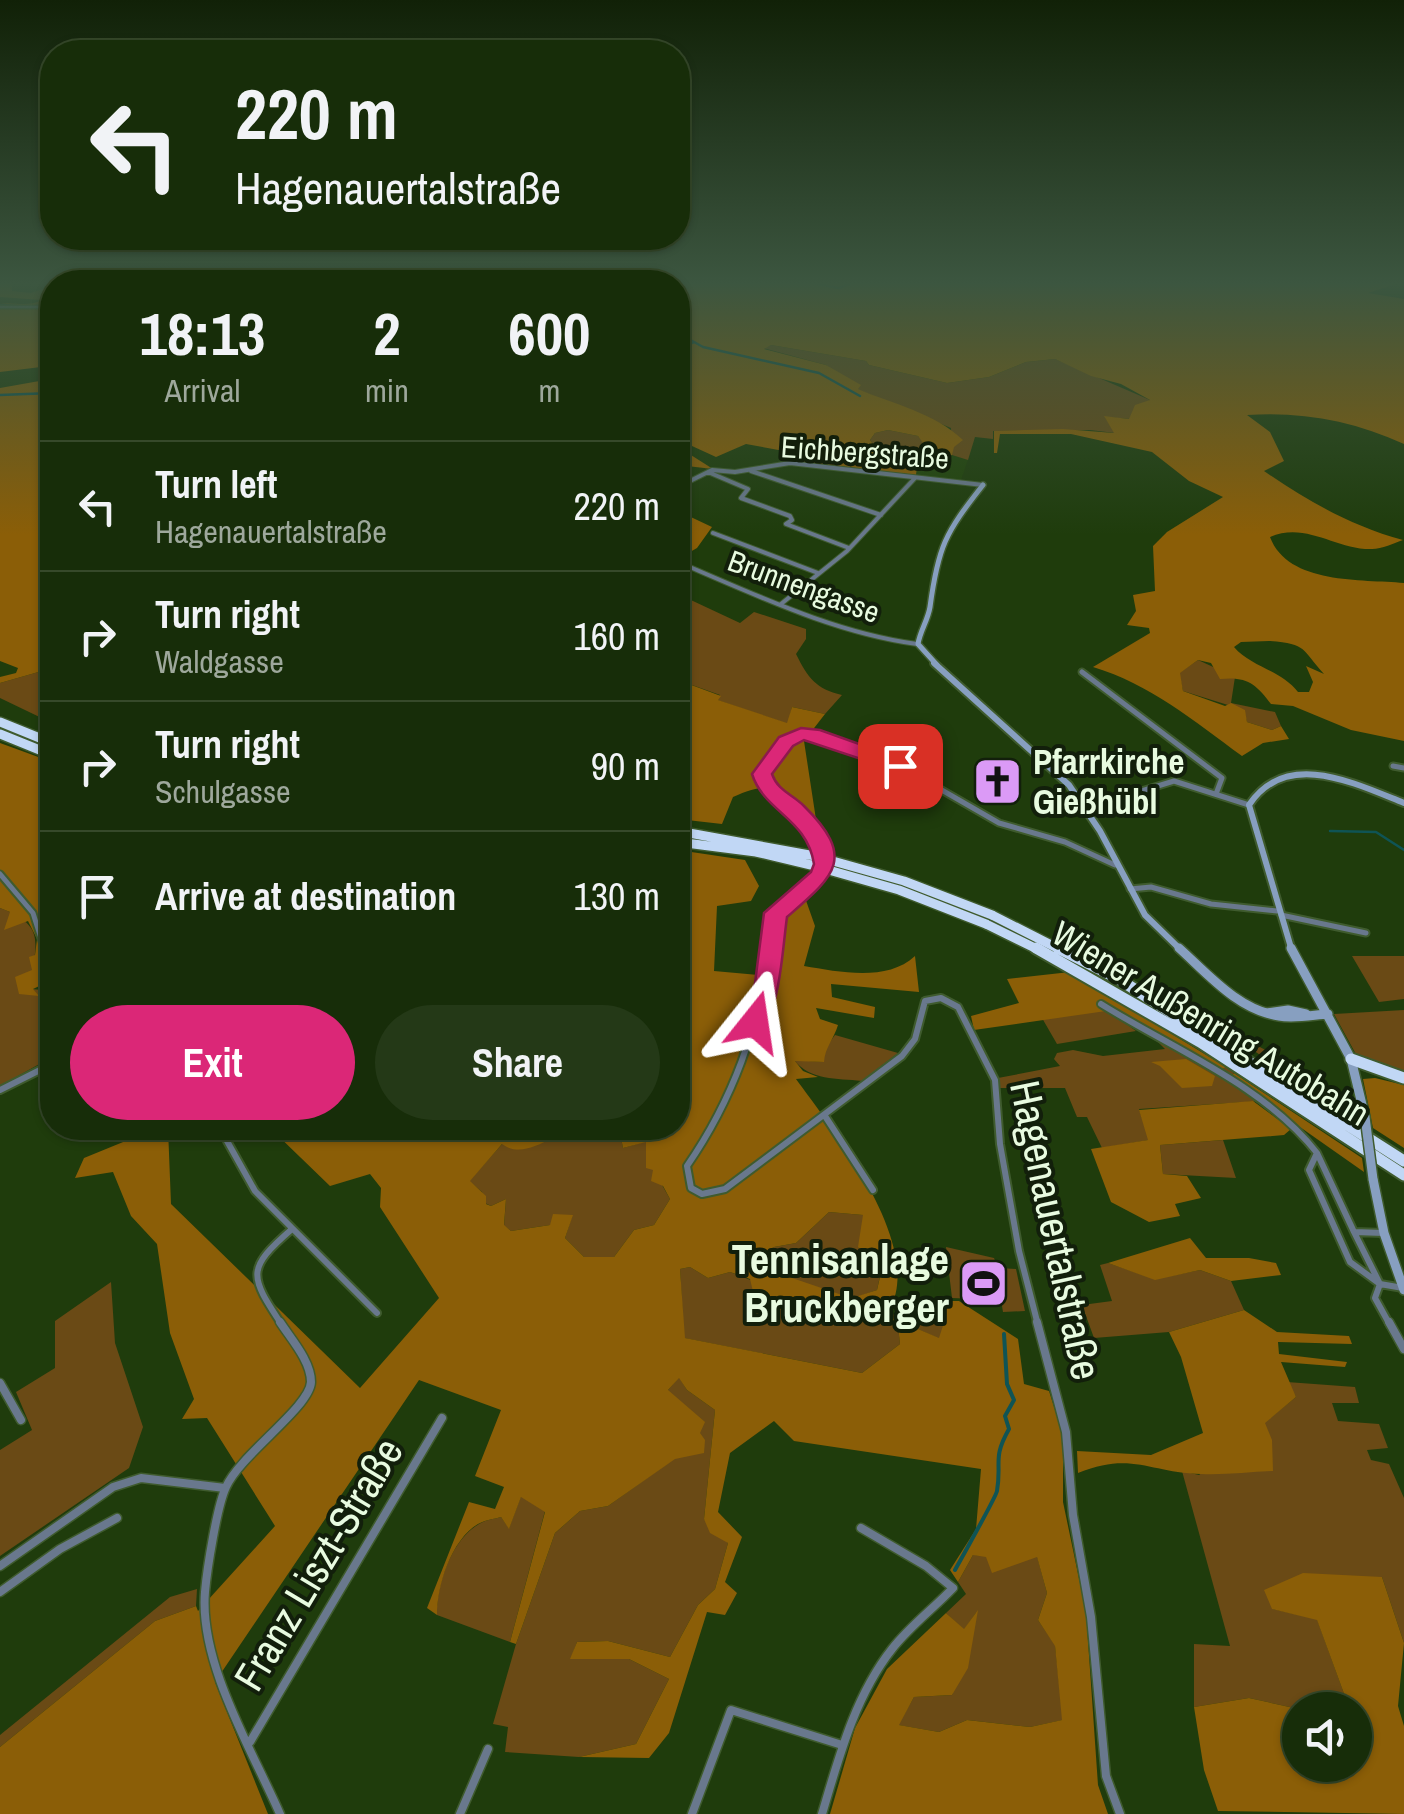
<!DOCTYPE html>
<meta charset="utf-8">
<style>
body{margin:0;font-family:"Archivo Narrow",sans-serif;background:#243917;color:#f1f3f6;height:100vh;display:flex;flex-direction:column;font-size:38px;white-space:nowrap}
*{box-sizing:border-box;margin:0}
p{font-size:32px;color:#9ea89c}
.icon{flex:none;width:55px;height:55px;fill:none;stroke:currentColor;stroke-width:2;stroke-linecap:round;stroke-linejoin:round}
.map{position:relative;flex:1;overflow:hidden}
.drawer{position:absolute;left:40px;top:270px;width:650px;height:870px;display:flex;flex-direction:column;background:#172d09;border-radius:40px;box-shadow:0 2px 8px #0004,0 0 0 2px #36492a}
.drawer>*{flex:none}
.hud{position:absolute;left:40px;top:40px;width:650px;height:210px;border-radius:40px;box-shadow:0 2px 8px #0004,0 0 0 2px #36492a;background:#172d09;color:#f1f3f6;overflow:hidden}
.controls{position:absolute;left:1282px;top:1692px;display:grid;gap:20px}
.controls a{display:grid;place-items:center;width:90px;height:90px;border-radius:50%;background:#172d09;box-shadow:0 2px 8px #0004,0 0 0 2px #36492a;font-size:50px}
.pin{position:absolute;display:grid;place-items:center;width:85px;height:85px;color:#fff;margin:-42px;border-radius:20px;box-shadow:0 5px 15px #0006}
.me{position:absolute;width:110px;margin:-55px;rotate:15deg;stroke-linejoin:round;filter:drop-shadow(0 0 8px #0008)}
.turn{display:flex;align-items:center;gap:35px;height:210px;padding:0 30px;font-size:45px}
.turn .icon{width:130px;height:130px;stroke-width:2.5}
.turn b{display:block;font-size:70px;line-height:85px}
.eta{display:flex;justify-content:space-evenly;align-items:center;height:170px;text-align:center}
.eta b{font-size:60px;font-weight:700;line-height:70px}
.action{display:flex;gap:20px;margin-top:auto;padding:20px 30px}
.action a{flex:1;height:115px;border-radius:60px;background:#db2777;color:#fff;font-size:40px;font-weight:700;line-height:115px;text-align:center}
.action a+a{background:#243917;color:#f1f3f6}
ul{padding:0;list-style:none}
li{display:flex;align-items:center;gap:30px;height:130px;padding:0 30px;border-top:2px solid #36492a}
li div{flex:1}
li b{display:block;font-size:38px}
li em{font-style:normal}
.map>svg:first-child{display:block}
.built{fill:#21430a}
.green{fill:#6a4a15}
.forest{fill:#8b5e07;fill-rule:evenodd}
.lines{fill:none;stroke-linecap:round;stroke-linejoin:round}
.stream-far1{stroke:#0f5455;stroke-width:2.5}
.stream{stroke:#0f5455;stroke-width:4}
.street-far4-casing{stroke:#3f5b2e;stroke-width:5}
.street-far3-casing{stroke:#3f5b2e;stroke-width:6}
.street-far2-casing{stroke:#3f5b2e;stroke-width:9}
.street-far1-casing{stroke:#3f5b2e;stroke-width:10}
.street-casing{stroke:#3f5b2e;stroke-width:11}
.secondary-far2-casing{stroke:#3f5b2e;stroke-width:8}
.secondary-far1-casing{stroke:#3f5b2e;stroke-width:10}
.secondary-casing{stroke:#3f5b2e;stroke-width:12}
.highway-far1-casing{stroke:#3f5b2e;stroke-width:12}
.highway-casing{stroke:#3f5b2e;stroke-width:15}
.street-far4{stroke:#69788d;stroke-width:2.5}
.street-far3{stroke:#69788d;stroke-width:4}
.street-far2{stroke:#69788d;stroke-width:5}
.street-far1{stroke:#69788d;stroke-width:6}
.street{stroke:#69788d;stroke-width:8}
.secondary-far2{stroke:#879fc0;stroke-width:5}
.secondary-far1{stroke:#879fc0;stroke-width:6}
.secondary{stroke:#879fc0;stroke-width:9}
.highway-far1{stroke:#c1d7f5;stroke-width:9}
.highway{stroke:#c1d7f5;stroke-width:11}
.secondary-bridge-casing{stroke:#3f5b2e;stroke-width:12;stroke-linecap:butt}
.highway-bridge-casing{stroke:#3f5b2e;stroke-width:12;stroke-linecap:butt}
.secondary-bridge{stroke:#879fc0;stroke-width:9}
.highway-bridge{stroke:#c1d7f5;stroke-width:9}
.route{fill:#db2777;stroke:#8e194d;stroke-width:2.5}
.labels{text-anchor:middle;dominant-baseline:central;stroke-width:8;stroke-linejoin:round;paint-order:stroke}
.far-street-label{font-size:30px;fill:#e8fbe0;stroke:#121f0b}
.poi-label{font-size:35px;font-weight:bold;fill:#e8fbe0;stroke:#121f0b;text-anchor:start}
.street-label{font-size:35px;fill:#e8fbe0;stroke:#121f0b}
.near-street-label{font-size:42px;fill:#e8fbe0;stroke:#121f0b}
.near-poi-label{font-size:42px;font-weight:bold;fill:#e8fbe0;stroke:#121f0b;text-anchor:end}
</style>
<div class="map">
<svg width="1404" height="1814" viewBox="0 0 1404 1814">
<rect width="100%" height="100%" fill="#1f3c0c"/>
<path class="built" d="M952 455 968 460 961 480 916 475 917 467Z"/>
<path class="green" d="M771 345 866 361 869 365 947 383 989 377 1026 362 1055 359 1150 400 1130 419 1105 417 1115 433 1090 430 993 431V439L975 437 968 460 952 455 951 428 857 389 826 365 763 348Z
M888 430 918 436 924 443C912 459 891 453 875 447L870 440 875 433Z
M678 594 740 623 754 612 806 629V639L796 654C808 678 816 689 842 695L825 714 792 707 788 724 717 700 720 695 678 680Z
M1198 660 1235 677 1231 703 1275 712 1281 726 1272 730 1247 722 1244 710 1183 691 1179 673Z
M42 671 52 675V723L0 698V683Z
M0 908C51 927 32 946 32 989L52 991V1057L0 1086Z
M1352 956H1404V999L1379 1002Z
M1107 1010 1136 1031 1057 1044 1042 1018Z
M1404 1010V1075L1358 1058 1334 1014Z
M1222 1029C1268 1051 1324 1075 1357 1115L1351 1117Z
M835 1035 898 1053 862 1081C836 1078 811 1081 794 1060L823 1062 825 1049Z
M1154 1038 1221 1070 1226 1067 1234 1073 1230 1077 1261 1101 1139 1109 1149 1140 1102 1148 1087 1117H1077L1065 1088H1000L998 1078 1060 1066 1054 1059 1057 1053 1073 1050 1103 1056 1165 1049Z
M557 1128H619L623 1148 647 1141 653 1169 670 1199 654 1225 634 1230 614 1257H584L565 1238 572 1216 550 1225 511 1231 504 1226 506 1199 491 1206 485 1203 482 1192 469 1181 503 1143 551 1139Z
M1223 1140 1236 1178 1163 1174 1160 1145Z
M829 1212 863 1215 882 1267 877 1290 857 1297 875 1316 898 1326 900 1344 862 1373 684 1338 680 1269 690 1267 708 1278 730 1272 836 1313 850 1298 743 1263 774 1247 796 1243Z
M946 1247 994 1258 998 1268 1016 1269 1025 1311 1003 1312 1001 1300 952 1298Z
M1108 1263 1155 1279 1200 1270 1231 1281 1244 1310 1169 1332 1094 1338 1082 1305 1112 1301 1100 1265Z
M111 1282 115 1343 143 1427 129 1468 0 1556V1450L32 1430 16 1392 55 1368V1321Z
M904 1298 946 1315 940 1339 897 1320Z
M679 1377 687 1390 715 1410 704 1519 728 1543 715 1589 698 1605 670 1657 608 1641 577 1642 571 1659H629L669 1679 636 1744 579 1757 505 1752 508 1727 493 1724 516 1644 555 1533 580 1511 608 1506 675 1458 668 1390Z
M1287 1382 1355 1387 1359 1403H1332L1338 1421 1379 1424 1388 1448 1367 1450 1371 1460 1389 1464 1404 1498V1643L1382 1577 1273 1609 1317 1619 1350 1710H1303L1249 1698 1194 1707V1644L1230 1646 1182 1471 1199 1475 1296 1397Z
M521 1496 545 1511 510 1642 437 1615C436 1586 451 1540 479 1524 485 1520 494 1519 501 1517L509 1528Z
M973 1555 1037 1556 1047 1593 1038 1620 1055 1645 1063 1720 1030 1727 967 1720 939 1732 898 1725 914 1697 952 1695 976 1613 964 1630 946 1613 966 1594 958 1582Z
M197 1589 196 1606 155 1621 0 1747V1735L170 1597Z"/>
<path class="forest" d="M1404 281 1368 293 1404 299V444C1355 421 1301 411 1247 415L1270 432 1284 461 1264 471C1308 501 1351 526 1403 540 1394 543 1382 549 1372 549 1336 550 1306 521 1270 537 1288 585 1362 579 1404 583V741L1351 730 1293 706 1271 704C1256 684 1247 676 1220 679L1211 663 1198 660 1180 673 1183 691 1225 706 1231 703 1245 710 1247 722 1272 730 1281 726 1289 739 1263 743 1242 756C1194 721 1150 684 1093 667L1150 633 1149 628 1127 625 1136 611 1133 595 1155 591 1153 546 1167 532 1223 497 1189 481 1152 452 1071 434H1000L997 453H994V431L1063 429 1114 433 1104 416 1129 419 1135 405 1150 400 1121 384 1091 376 1055 359 1026 362 989 377 947 383 869 365 866 361 771 345 764 349 826 365 861 385 858 389C893 404 935 413 963 440L954 447 952 455 917 467 916 475 787 460 784 451 746 444 716 457 692 446 683 450 713 469 678 465V282H427ZM888 430 918 436 923 443C912 459 890 453 875 447L870 440 875 433ZM1269 641C1308 644 1301 649 1324 674L1306 666 1313 682 1309 692H1298C1281 670 1251 667 1234 647L1241 642Z
M0 282H12V291L31 293 52 286V295L48 297 52 300 41 303 52 304V675L42 671 0 683V677L16 673 18 668 0 661V388L45 380 50 375 41 367 0 372V304C14 301 27 308 42 300L0 297Z
M678 511 712 527 697 548 678 559Z
M678 680 721 696 718 700 787 723 792 707 825 714 804 741 817 826C783 796 779 775 733 797L722 824 678 819Z
M0 743 52 762V980L33 989 39 996 19 994 15 977 32 970 29 957 35 955 37 939 28 921 4 930 10 912 0 908Z
M678 850 745 860 759 886 751 901 717 906 714 971 769 976 781 912 803 892 815 926 804 966C840 972 887 982 915 956L919 992 831 984 832 997 875 1007 874 1018 816 1008 820 1019 838 1025C834 1039 825 1047 824 1062L795 1061 803 1071 818 1077 796 1079C834 1131 924 1244 890 1309L897 1320 939 1338 946 1316 938 1301H959L1018 1339 1024 1384 1049 1391 1063 1435V1502L1086 1612 1098 1785 1108 1814H830L855 1728 887 1669 946 1613 964 1629 978 1610 968 1668 952 1695 914 1697 899 1725 939 1732 967 1720 1030 1727 1062 1720 1055 1646 1038 1620 1047 1593 1037 1557 992 1573 986 1557 973 1555 958 1582 950 1570 976 1529 981 1469 794 1441 774 1421 730 1453 718 1512 742 1537 725 1582 737 1593 725 1615 707 1612 669 1733 649 1758 579 1757 636 1744 669 1679 629 1659H570L577 1642 608 1641 670 1657 698 1605 715 1589 728 1543 710 1533 704 1519 715 1410 687 1390 679 1378 668 1390 705 1422 700 1433 705 1440 704 1453 675 1459 608 1506 580 1511 555 1533 516 1644 510 1642 545 1512 521 1497 509 1529 501 1517C494 1519 485 1520 478 1524 451 1540 437 1586 437 1615L427 1608 469 1502 495 1509 504 1487 475 1476 501 1410 419 1380 215 1682 268 1814H0V1747L155 1621 196 1606 198 1611 275 1526 207 1418 182 1419 194 1399 170 1333 157 1244 131 1216 113 1172 75 1178 84 1158 128 1140 125 1128H168L171 1204 360 1388 439 1298 380 1207 381 1188 370 1174 330 1186 270 1128H557L552 1139C534 1146 519 1156 502 1144L470 1181 486 1196V1204L491 1206 506 1199 504 1225 511 1231 550 1225 553 1214 573 1215 565 1238 584 1257H614L634 1230 654 1225 670 1199 663 1186 651 1181 653 1170 646 1168V1142L623 1148 619 1128H678ZM829 1212 863 1215 858 1247 882 1268 877 1290 855 1297 875 1316 898 1326 900 1344 862 1373 685 1338 680 1269 690 1267 708 1278 730 1272 750 1279 756 1304C791 1311 824 1325 851 1298L745 1262 774 1247 796 1243Z
M1070 972 1226 1067 1221 1070 1113 1010 974 1030 971 1016 1019 1003 1007 979Z
M1186 1059 1215 1076 1212 1086 1182 1088 1160 1066 1151 1062Z
M1234 1073 1362 1158 1364 1172 1230 1078Z
M1375 1078 1404 1085V1148L1373 1128 1363 1079Z
M1253 1101 1291 1129 1284 1135 1160 1145 1163 1174 1187 1176 1201 1198 1175 1204 1180 1216 1149 1222 1111 1202 1091 1149 1148 1140 1139 1110Z
M1190 1238 1206 1258H1249L1276 1263 1281 1275 1231 1281 1200 1270 1155 1280 1108 1263Z
M1244 1310 1277 1332 1349 1336 1352 1344 1278 1342 1279 1354 1347 1362 1345 1367 1281 1362 1296 1397 1265 1423 1272 1440 1273 1471C1249 1472 1225 1475 1201 1474 1150 1473 1132 1451 1078 1473L1077 1451 1151 1455 1203 1433 1181 1357 1169 1332Z
M1303 1573 1382 1577 1404 1643 1398 1706 1404 1726V1814L1218 1811 1204 1770 1194 1707 1249 1698 1303 1710H1300V1765H1355V1710H1350L1317 1620 1272 1609 1264 1590Z"/>
<g class="lines">
<path class="stream-far1" d="M424 281 451 282
M804 281 839 288 855 281
M372 282 380 281
M471 282H480
M653 282 658 281
M0 305 16 306
M678 333 703 347 819 373 860 396
M678 349 694 342
M0 395 52 393
M1330 831 1376 832 1404 850"/>
<path class="stream" d="M955 1570C961 1559 996 1497 997 1491 1002 1462 992 1459 1009 1429L1005 1416 1014 1400 1007 1384 1004 1334"/>
<defs>
<path id="street-far4" d="M324 282 336 281
M0 307H52"/>
<path id="street-far3" d="M751 471 881 515
M708 472 748 489 741 498 790 516 792 520 786 524 849 548
M686 483 712 470 735 472 790 463 983 485
M713 533 818 573
M678 562C754 594 834 633 917 644
M781 604 847 551 915 478"/>
<path id="street-far2" d="M1082 672 1222 778 1216 794
M1393 766 1404 768
M1086 808 1174 781 1249 805
M0 874 33 913 45 951
M1130 889 1151 887 1211 904 1277 911
M1281 915 1366 933
M771 951 776 913 814 882 826 864 817 837 762 780C765 761 784 742 801 734L900 766 999 823 1065 842 1115 865"/>
<path id="street-far1" d="M45 948 52 991
M771 948C757 1029 734 1098 687 1166L691 1188 702 1194 725 1189 902 1056 915 1039 925 1001 941 998 958 1007 995 1080 1000 1144 1019 1251 1038 1325
M1101 1004C1173 1049 1264 1085 1317 1153
M0 1090 52 1064
M825 1116 873 1190
M227 1141 255 1191 377 1313
M1354 1232 1317 1153 1309 1170 1350 1262 1380 1284 1375 1298 1390 1325
M1384 1233 1354 1232 1380 1284 1403 1288
M282 1325C249 1275 246 1269 292 1229"/>
<path id="street" d="M280 1322C291 1339 311 1361 311 1382 310 1407 240 1455 226 1487 217 1506 207 1569 205 1592 199 1663 252 1750 280 1814
M1037 1322 1066 1432 1073 1515 1091 1617 1106 1776 1120 1814
M1389 1322 1404 1349
M0 1383 21 1420
M0 1566 113 1487 141 1478 225 1488
M0 1592 60 1549 117 1518
M250 1742 442 1418
M460 1814 488 1749
M692 1814 731 1710 842 1745
M822 1814C839 1757 855 1696 892 1649 910 1626 933 1609 953 1588L926 1566 861 1528"/>
<path id="secondary-far2" d="M937 665 918 644C920 631 928 620 930 607 938 547 945 533 983 485"/>
<path id="secondary-far1" d="M934 663 1069 785 1100 831 1145 915 1182 951
M1292 951 1249 805C1286 749 1354 783 1404 803"/>
<path id="secondary" d="M1179 948C1208 974 1238 1010 1279 1016 1294 1019 1313 1015 1328 1014
M1291 948 1351 1059 1365 1117
M1266 1013 1288 1010 1306 1014
M1373 1179 1384 1233 1404 1290"/>
<path id="highway-far1" d="M0 722 52 743
M0 734 52 755
M678 831 815 856
M678 842 756 852 811 865
M992 915 1063 951
M986 924 1041 951"/>
<path id="highway" d="M1036 948 1200 1042 1404 1175
M1058 948 1117 978 1404 1161
M1351 1059 1404 1078"/>
</defs>
<use href="#street-far4" class="street-far4-casing"/>
<use href="#street-far3" class="street-far3-casing"/>
<use href="#street-far2" class="street-far2-casing"/>
<use href="#street-far1" class="street-far1-casing"/>
<use href="#street" class="street-casing"/>
<use href="#secondary-far2" class="secondary-far2-casing"/>
<use href="#secondary-far1" class="secondary-far1-casing"/>
<use href="#secondary" class="secondary-casing"/>
<use href="#highway-far1" class="highway-far1-casing"/>
<use href="#highway" class="highway-casing"/>
<use href="#street-far4" class="street-far4"/>
<use href="#street-far3" class="street-far3"/>
<use href="#street-far2" class="street-far2"/>
<use href="#street-far1" class="street-far1"/>
<use href="#street" class="street"/>
<use href="#secondary-far2" class="secondary-far2"/>
<use href="#secondary-far1" class="secondary-far1"/>
<use href="#secondary" class="secondary"/>
<use href="#highway-far1" class="highway-far1"/>
<use href="#highway" class="highway"/>
<defs>
<path id="secondary-bridge" d="M1365 1117 1373 1179"/>
<path id="highway-bridge" d="M815 856 904 881 992 915
M811 865 899 890 986 924"/>
</defs>
<use href="#secondary-bridge" class="secondary-bridge-casing"/>
<use href="#highway-bridge" class="highway-bridge-casing"/>
<use href="#secondary-bridge" class="secondary-bridge"/>
<use href="#highway-bridge" class="highway-bridge"/>
</g>
<linearGradient id="sky" x2="0" y2="1"><stop stop-color="#112107"/><stop offset="0.53" stop-color="#3c5640"/><stop offset="1" stop-color="#3c5640" stop-opacity="0"/></linearGradient>
<rect width="1404" height="535" fill="url(#sky)"/>
<path class="route" d="M801 728 820 730 907 761 910 766 900 772 804 740 793 746 772 774C778 791 792 794 804 806 858 859 833 877 787 917 782 954 781 995 764 1029H746L743 1022 755 983 764 913 811 872 814 864C807 818 764 812 752 774L779 737Z"/>
<defs>
<symbol id="church-square" viewBox="-11 -11 22 22"><rect x="-9" y="-9" width="18" height="18" rx="4" fill="#db9af6" stroke="#121f0b"/><path d="M-1.2-6h2.4v3.5h3.3v2.4h-3.3V6h-2.4V-.1h-3.3v-2.4h3.3Z" fill="#111"/></symbol>
<symbol id="stadium-square" viewBox="-11 -11 22 22"><rect x="-9" y="-9" width="18" height="18" rx="4" fill="#db9af6" stroke="#121f0b"/><path d="M0-5a6.5 5 0 1 0 0 10a6.5 5 0 1 0 0-10ZM-3.5-1.8h7v3.6h-7Z" fill="#111"/></symbol>
</defs>
<g fill-rule="evenodd">
<use href="#church-square" x="970" y="754" width="55" height="55"/>
<use href="#stadium-square" x="956" y="1256" width="55" height="55"/>
</g>
<g class="labels">
<g class="far-street-label">
<text transform="translate(865 452) rotate(4)">Eichbergstraße</text>
<text transform="translate(804 586) rotate(20)">Brunnengasse</text>
</g>
<g class="poi-label">
<text x="1033" y="761">Pfarrkirche<tspan x="1033" dy="40">Gießhübl</tspan></text>
</g>
<g class="street-label">
<text transform="translate(1211 1023) rotate(31)">Wiener Außenring Autobahn</text>
</g>
<g class="near-street-label">
<text transform="translate(1056 1230) rotate(78)">Hagenauertalstraße</text>
<text transform="translate(318 1564) rotate(-59)">Franz Liszt-Straße</text>
</g>
<g class="near-poi-label">
<text x="949" y="1259">Tennisanlage<tspan x="949" dy="48">Bruckberger</tspan></text>
</g>
</g>
</svg>
<div class="controls">
<a><svg class="icon" aria-label="sound" viewBox="0 0 24 24"><path d="M4 9h4l5-4v14l-5-4H4zM17 9q2 3 0 6"/></svg></a>
</div>
<div class="pin" style="left:900px;top:766px;background:#d93025"><svg class="icon" aria-label="arrive" viewBox="0 0 24 24"><path d="M6 21V4h12l-3 4 3 4H6"/></svg></div>
<svg class="me" style="left:755px;top:1022px" viewBox="-20 -20 40 40"><path d="M0-17L14 15 0 8-14 15z" fill="#db2777" stroke="#fff" stroke-width="4"/></svg>
<div class="hud">
<div class="turn"><svg class="icon" aria-label="left" viewBox="0 0 24 24"><path d="M17 20v-9H6M10 6l-5 5 5 5"/></svg><div><b>220 m</b>Hagenauertalstraße</div></div>
</div>
<section class="drawer">
<div class="eta">
<div><b>18:13</b><p>Arrival</p></div>
<div><b>2</b><p>min</p></div>
<div><b>600</b><p>m</p></div>
</div>
<ul>
<li><svg class="icon" aria-label="left" viewBox="0 0 24 24"><path d="M17 20v-9H6M10 6l-5 5 5 5"/></svg><div><b>Turn left</b><p>Hagenauertalstraße</p></div><em>220 m</em></li>
<li><svg class="icon" aria-label="right" viewBox="0 0 24 24"><path d="M7 20v-9h11M14 6l5 5-5 5"/></svg><div><b>Turn right</b><p>Waldgasse</p></div><em>160 m</em></li>
<li><svg class="icon" aria-label="right" viewBox="0 0 24 24"><path d="M7 20v-9h11M14 6l5 5-5 5"/></svg><div><b>Turn right</b><p>Schulgasse</p></div><em>90 m</em></li>
<li><svg class="icon" aria-label="arrive" viewBox="0 0 24 24"><path d="M6 21V4h12l-3 4 3 4H6"/></svg><div><b>Arrive at destination</b></div><em>130 m</em></li>
</ul>
<div class="action"><a>Exit</a><a>Share</a></div>
</section>
</div>
